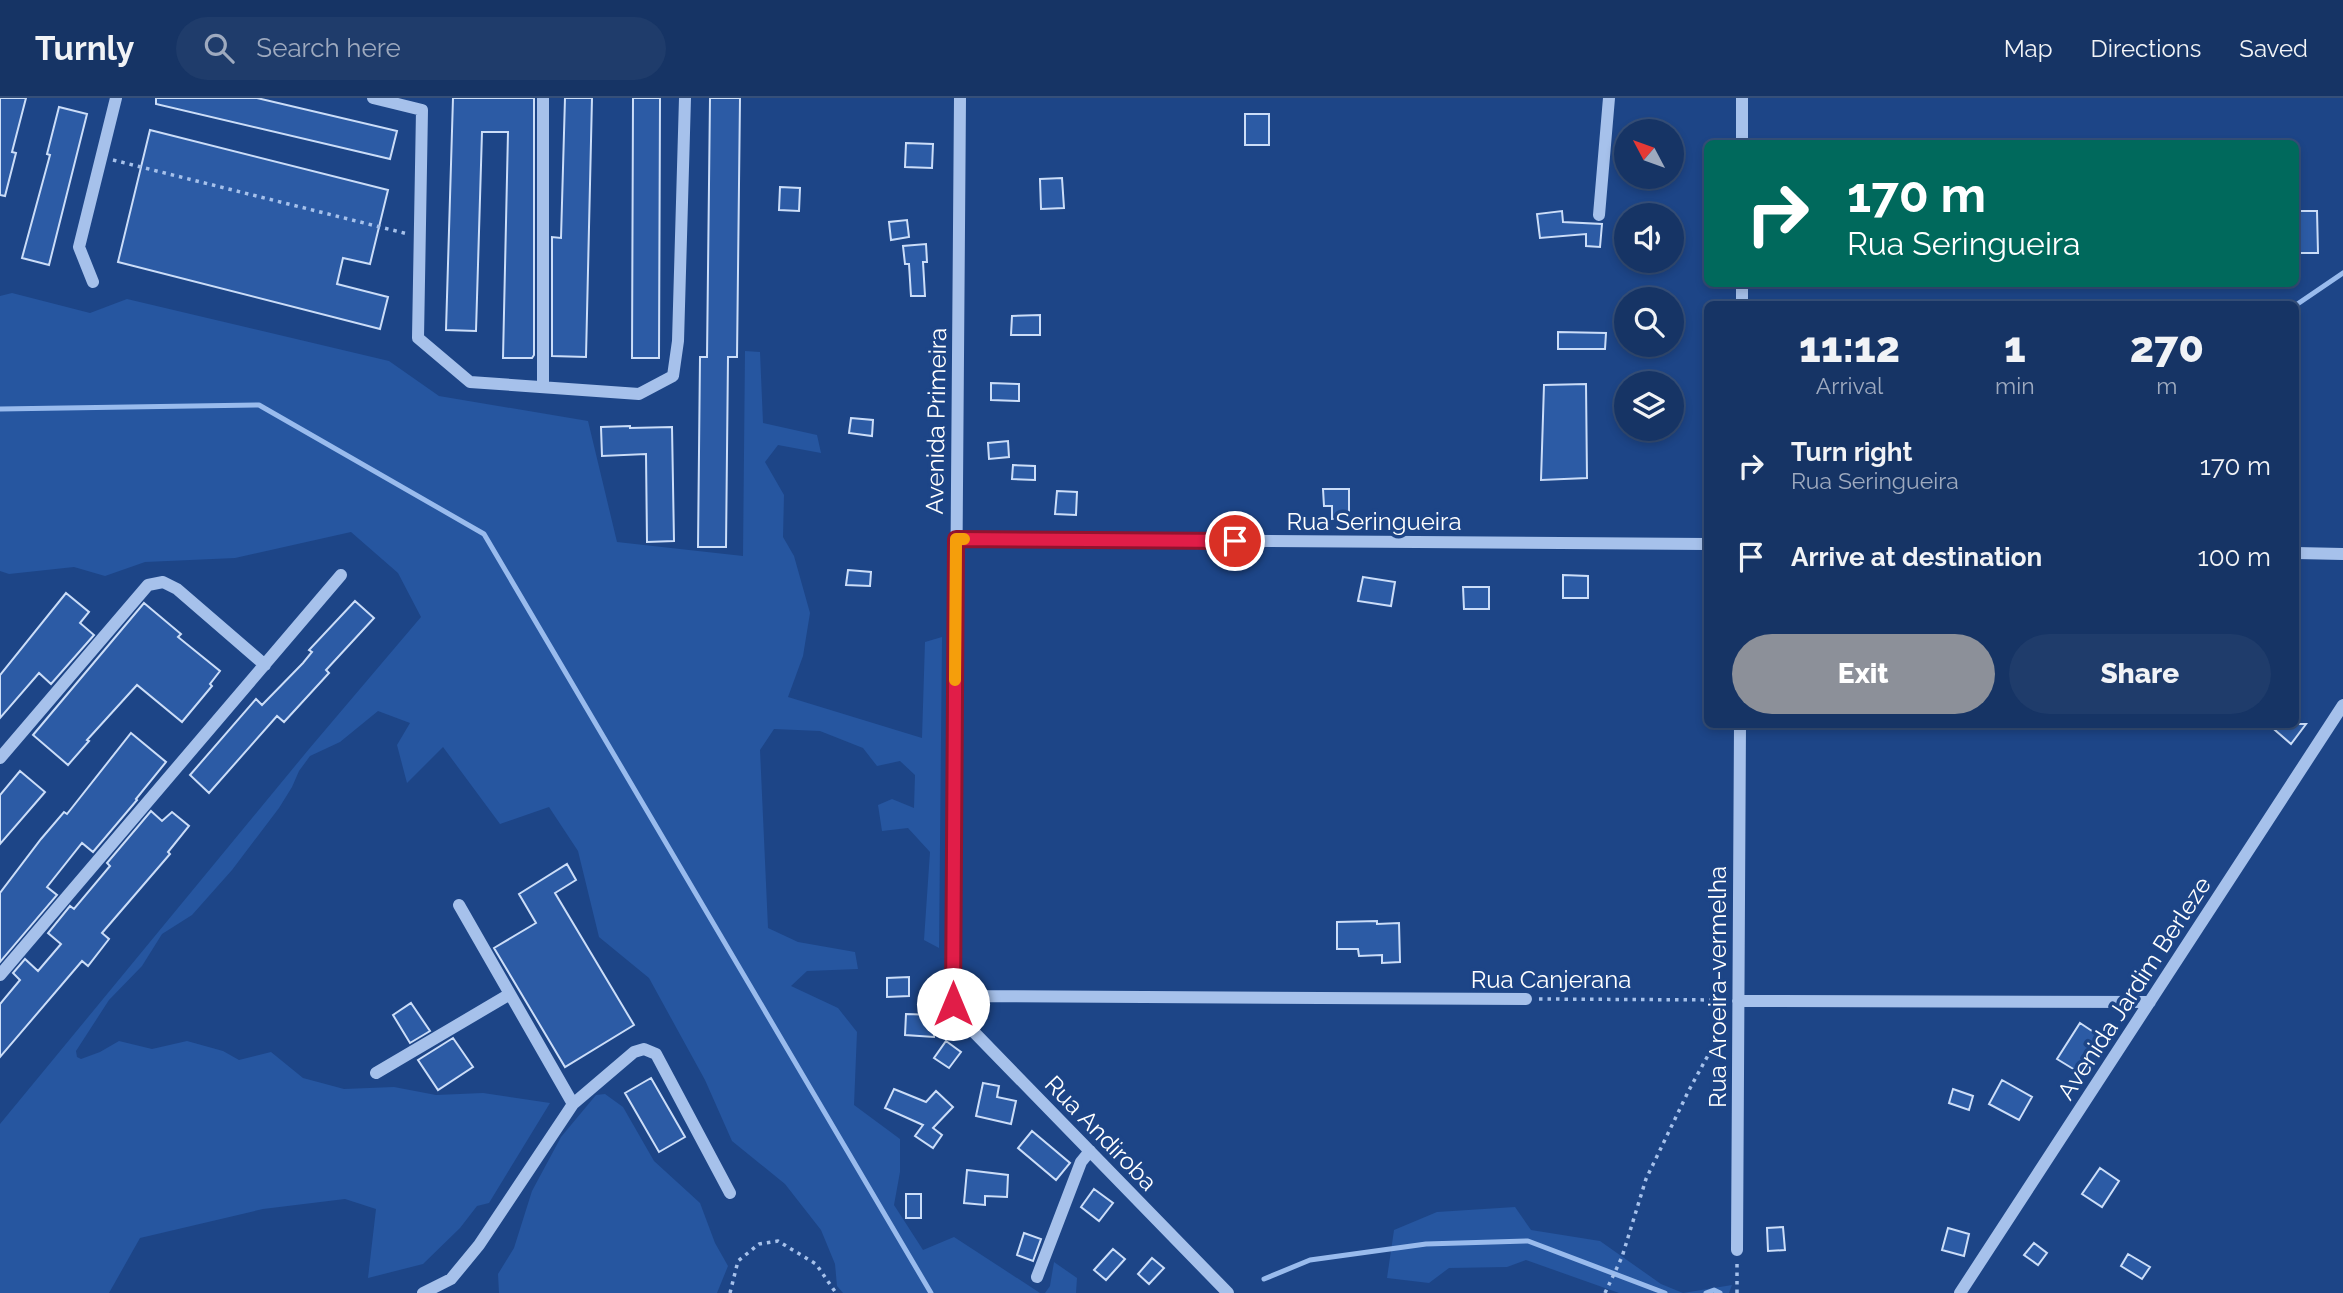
<!DOCTYPE html>
<style>
body{margin:0;font-family:Raleway,sans-serif;background:#1f3c6b;color:#f1f3f6;height:100vh;display:flex;flex-direction:column;font-size:26px;white-space:nowrap}
*{box-sizing:border-box;margin:0}
p{font-size:23px;color:#9eaabf}
.icon{flex:none;width:38px;height:38px;fill:none;stroke:currentColor;stroke-width:2;stroke-linecap:round;stroke-linejoin:round}
.map{position:relative;flex:1;overflow:hidden}
.drawer{position:absolute;left:1704px;top:203px;width:595px;height:427px;display:flex;flex-direction:column;background:#163465;border-radius:10px;box-shadow:0 4px 10px #0003,0 0 0 2px #354f79}
.drawer>*{flex:none}
.top-card{position:absolute;left:1704px;top:42px;width:595px;height:147px;border-radius:10px;box-shadow:0 4px 10px #0003,0 0 0 2px #354f79;background:#00695c;color:#fff;overflow:hidden}
.needle{width:46px;rotate:311deg}
.fabs{position:absolute;left:1614px;top:21px;display:grid;gap:14px}
.fabs a{display:grid;place-items:center;width:70px;height:70px;border-radius:50%;background:#163465;box-shadow:0 4px 10px #0003,0 0 0 2px #354f79;font-size:35px}
.pin{position:absolute;display:grid;place-items:center;width:60px;height:60px;color:#fff;margin:-30px;border:4px solid #fff;border-radius:50%;box-shadow:0 2px 7px #0007}
.me{position:absolute;width:77px;margin:-38px;rotate:0deg;stroke-linejoin:round;filter:drop-shadow(0 0 5px #0008)}
.turn{display:flex;align-items:center;gap:24px;height:147px;padding:0 28px;font-size:32px}
.turn .icon{width:91px;height:91px;stroke-width:2.5}
.turn b{display:block;font-size:49px;line-height:60px}
.eta{display:flex;justify-content:space-evenly;align-items:center;height:119px;text-align:center}
.eta b{font-size:42px;font-weight:800;line-height:49px}
.cta{display:flex;gap:14px;margin-top:auto;padding:14px 28px}
.cta a{flex:1;height:80px;border-radius:42px;background:#8c9099;color:#fff;font-size:28px;font-weight:800;line-height:80px;text-align:center}
.cta a+a{background:#1f3c6b;color:#f1f3f6}
ul{padding:0;list-style:none}
li{display:flex;align-items:center;gap:21px;height:91px;padding:0 28px}
li div{flex:1}
li b{display:block;font-size:26px}
li em{font-style:normal}
header{display:flex;align-items:center;gap:42px;box-sizing:border-box;height:98px;padding:0 35px;background:#163465;border-bottom:2px solid #354f79}
header strong{font-size:33px}
nav{display:flex;gap:38px;margin-inline-start:auto;font-size:24px}
.search{width:490px;height:63px;background:#1f3c6b;display:flex;align-items:center;gap:18px;box-sizing:border-box;padding:0 24px;border-radius:38px;color:#9eaabf;font-size:26px}
.map>svg:first-child{display:block}
.green{fill:#2656a0}
.lines{fill:none;stroke-linecap:round;stroke-linejoin:round}
.stream{stroke:#99bbed;stroke-width:5}
.building{fill:#2c5ba5;stroke:#cbddf8;stroke-width:2}
.path{stroke:#a6c1eb;stroke-width:3.5;stroke-dasharray:3.5 5;stroke-linecap:butt}
.minor{stroke:#a6c1eb;stroke-width:12}
.route-casing{stroke:#92132f;stroke-width:18}
.route{stroke:#e11d48;stroke-width:12}
.slow{stroke:#f59e0b;stroke-width:12}
.labels{text-anchor:middle;dominant-baseline:central;stroke-width:7;stroke-linejoin:round;paint-order:stroke}
.street-label{font-size:24px;fill:#fff;stroke:#1d4587}
</style>
<header>
<strong>Turnly</strong>
<div class="search"><svg class="icon" aria-label="search" viewBox="0 0 24 24"><circle cx="10" cy="10" r="6"/><path d="M15 15l6 6"/></svg>Search here</div>
<nav><a>Map</a><a>Directions</a><a>Saved</a></nav>
</header>
<div class="map">
<svg width="2343" height="1195" viewBox="0 0 2343 1195">
<rect width="100%" height="100%" fill="#1d4587"/>
<path class="green" d="M12 195 90 215 127 201 389 263 439 298 588 323 617 444 743 458 745 253 760 254 763 325 817 337 821 355 778 347 765 364 784 397 783 439 794 458 810 515 803 558 788 599 922 640 925 544 942 539 939 850 924 842 930 754 908 730 882 733 878 707 892 701 914 710 915 677 900 663 877 668 863 650 820 633 774 631 760 652 768 830 798 844 855 854 858 871 807 873 791 888 838 910 857 934 854 1007 900 1041V1074L894 1107 923 1152 954 1139 1040 1195H843L837 1188 835 1166 821 1132 785 1086 732 1043 705 982 649 880 599 839 578 753 549 709 500 726 443 649 407 685 397 647 410 625 378 613 340 644 310 658 299 673 292 689 279 710 232 772 192 817 162 836 142 868 109 902 76 953 77 959 81 961 100 954 119 943 152 951 187 943 223 953 239 962 271 954 303 980 344 991 394 989 436 997 483 995 550 1005 489 1105 477 1108 460 1130 423 1166 368 1180 376 1111 345 1101 263 1111 140 1140 109 1195H0V1026L309 651 421 519 398 475 351 434 235 460 145 464 105 478 74 469 9 476 0 473V198Z
M605 996 623 1009 654 1063 700 1105 715 1145 728 1168 717 1195H499L498 1176 514 1150 532 1093 561 1039 596 997Z
M1515 1109 1531 1132 1600 1143 1661 1186 1683 1195 1732 1187 1729 1195H1619L1526 1162 1507 1169 1449 1170 1429 1185 1387 1180 1394 1132 1437 1114Z
M1054 1164 1077 1180 1076 1195H1045L1050 1188Z"/>
<g class="lines">
<path class="stream" d="M2296 207 2343 175
M0 311 259 307 484 436 931 1195
M1264 1181 1310 1162 1426 1146 1528 1143 1665 1195
M1706 1195 1714 1192 1720 1195"/>
</g>
<path class="building" d="M0 0H26L12 54 16 55 5 98 0 97Z
M156 0H257L397 33 390 61 156 6Z
M453 0H534V257L532 260H503L508 34H482L476 233 446 232Z
M565 0H592L586 259 552 258V139L561 140Z
M633 0H660L659 260H632Z
M710 0H740L737 259H728L726 449H698L700 259H707Z
M59 9 87 16 49 167 22 160 50 57 47 56Z
M1245 16H1269V47H1245Z
M150 32 388 92 370 166 343 160 337 186 388 199 380 231 118 164Z
M906 45 933 46 932 70 905 69Z
M1062 80 1064 110 1041 111 1040 81Z
M780 89 800 90 799 113 779 112Z
M1562 113 1563 124 1602 126 1600 149 1586 148V136L1540 140 1537 116Z
M2299 113H2317L2318 155H2300Z
M907 122 909 139 891 142 889 124Z
M926 146 927 164H923L925 198H911L909 166H905L903 148Z
M1040 217V237H1011L1012 218Z
M1558 234 1606 235 1605 251H1558Z
M991 285 1019 286V303L991 302Z
M1586 286 1587 380 1541 382 1544 287Z
M851 320 873 322 872 338 849 335Z
M630 328V330L672 329 674 443 647 444 646 356 602 358 601 329Z
M1008 343 1009 359 989 361 988 345Z
M1013 367 1035 368V382L1012 381Z
M1323 391H1349V420L1332 421V408H1324Z
M1057 393 1077 394 1076 417 1055 416Z
M848 472 871 474 870 488 846 487Z
M1563 477 1588 478V500H1563Z
M1363 479 1395 484 1391 508 1358 503Z
M1463 489H1489V511H1464Z
M66 495 89 514 80 525 94 537 51 586 39 575 0 620V577Z
M355 503 374 520 326 572 329 575 284 624 277 618 209 695 190 677 256 601 262 607 303 565 312 554 309 552Z
M144 505 181 536 178 539 220 573 210 586 212 588 182 624 137 587 87 642 89 643 68 667 33 637Z
M2268 626H2306L2291 646Z
M131 635 166 664 136 701 137 702 93 754 82 745 47 789 57 797 0 864V795L41 741 64 714 67 716Z
M20 673 45 694 0 746V697Z
M151 713 162 723 172 714 189 728 168 754 170 756 102 835 109 841 88 868 82 863 0 959V906L20 882 13 875 25 861 38 873 61 846 48 835 70 808 74 811 110 768 107 765Z
M567 766 576 782 555 795 634 927 565 969 494 850 536 825 519 796Z
M1377 823V826L1399 825 1400 864 1382 865V857L1359 858 1358 851H1337V824Z
M909 879V898L887 899V880Z
M411 905 430 933 410 945 393 917Z
M906 916 935 917 934 939 905 937Z
M2080 925 2098 937 2075 972 2057 961Z
M453 940 473 969 438 992 418 962Z
M946 943 961 954 949 970 934 960Z
M651 980 685 1039 659 1054 625 995Z
M2002 982 2032 999 2019 1022 1989 1006Z
M983 985 999 988 997 999 1016 1003 1011 1026 976 1018Z
M894 991 926 1004 936 993 953 1009 933 1030 942 1037 933 1050 915 1038 923 1027 885 1010Z
M1953 991 1973 998 1969 1012 1949 1005Z
M1032 1033 1070 1065 1056 1082 1018 1050Z
M2100 1070 2119 1083 2102 1109 2082 1096Z
M967 1072 1008 1077 1007 1099 985 1098V1107L964 1105Z
M1094 1091 1113 1105 1099 1123 1081 1109Z
M906 1096H921V1120H906Z
M1783 1129 1785 1152 1768 1153 1767 1130Z
M1948 1130 1969 1136 1964 1158 1942 1152Z
M1024 1135 1041 1141 1033 1163 1017 1157Z
M2034 1145 2047 1155 2038 1167 2024 1157Z
M1113 1151 1125 1161 1106 1182 1094 1172Z
M2128 1156 2150 1169 2142 1181 2121 1168Z
M1152 1160 1164 1170 1149 1186 1138 1176Z"/>
<g class="lines">
<path class="path" d="M113 62 408 136
M1539 901 1724 902
M730 1195 738 1163 759 1146 778 1143 816 1166 836 1195
M1605 1195 1622 1159 1646 1081 1689 992 1723 930
M1737 1195V1165"/>
<path class="minor" d="M373 0 422 12 418 240 470 284 639 296 673 278 678 243 685 0
M960 0 953 906 970 930 1228 1195
M1742 46V0
M1599 117 1609 0
M93 184 79 149 116 0
M1742 206V186
M543 289V0
M956 441 1708 446
M2296 455 2343 456
M0 660 148 487 163 484 177 491 265 567
M459 807 573 1006
M0 877 341 477
M953 898 1526 901
M1738 903 2150 904
M376 975 510 896
M1737 1152 1740 626
M1037 1179 1081 1064 1090 1053
M423 1195 451 1181 479 1147 573 1006 634 954 644 951 656 956 730 1095
M1960 1195 2343 607"/>
</g>
<g class="lines">
<defs>
<path id="route" d="M953 906 956 441 1235 443"/>
</defs>
<use href="#route" class="route-casing"/>
<use href="#route" class="route"/>
<path class="slow" d="M955 582 956 441H964"/>
</g>
<g class="labels">
<g class="street-label">
<text transform="translate(936 323) rotate(-89)">Avenida Primeira</text>
<text x="1374" y="423">Rua Seringueira</text>
<text x="1551" y="881">Rua Canjerana</text>
<text transform="translate(1717 889) rotate(-90)">Rua Aroeira-vermelha</text>
<text transform="translate(2134 890) rotate(-57)">Avenida Jardim Berleze</text>
<text transform="translate(1101 1035) rotate(46)">Rua Andiroba</text>
</g>
</g>
</svg>
<div class="fabs">
<a><svg class="needle" viewBox="-14 -14 28 28"><path d="M0-13l5 13h-10z" fill="#e53935"/><path d="M0 13l5-13h-10z" fill="#9eaabf"/></svg></a>
<a><svg class="icon" aria-label="sound" viewBox="0 0 24 24"><path d="M4 9h4l5-4v14l-5-4H4zM17 9q2 3 0 6"/></svg></a>
<a><svg class="icon" aria-label="search" viewBox="0 0 24 24"><circle cx="10" cy="10" r="6"/><path d="M15 15l6 6"/></svg></a>
<a><svg class="icon" aria-label="layers" viewBox="0 0 24 24"><path d="M12 4l9 5-9 5-9-5zM3 14l9 5 9-5"/></svg></a>
</div>
<div class="pin" style="left:1235px;top:443px;background:#d93025"><svg class="icon" aria-label="arrive" viewBox="0 0 24 24"><path d="M6 21V4h12l-3 4 3 4H6"/></svg></div>
<svg class="me" style="left:953px;top:906px" viewBox="-20 -20 40 40"><circle r="19" fill="#fff"/><path d="M0-13L10 11 0 6-10 11z" fill="#e11d48"/></svg>
<div class="top-card">
<div class="turn"><svg class="icon" aria-label="right" viewBox="0 0 24 24"><path d="M7 20v-9h11M14 6l5 5-5 5"/></svg><div><b>170 m</b>Rua Seringueira</div></div>
</div>
<section class="drawer">
<div class="eta">
<div><b>11:12</b><p>Arrival</p></div>
<div><b>1</b><p>min</p></div>
<div><b>270</b><p>m</p></div>
</div>
<ul>
<li><svg class="icon" aria-label="right" viewBox="0 0 24 24"><path d="M7 20v-9h11M14 6l5 5-5 5"/></svg><div><b>Turn right</b><p>Rua Seringueira</p></div><em>170 m</em></li>
<li><svg class="icon" aria-label="arrive" viewBox="0 0 24 24"><path d="M6 21V4h12l-3 4 3 4H6"/></svg><div><b>Arrive at destination</b></div><em>100 m</em></li>
</ul>
<div class="cta"><a>Exit</a><a>Share</a></div>
</section>
</div>
